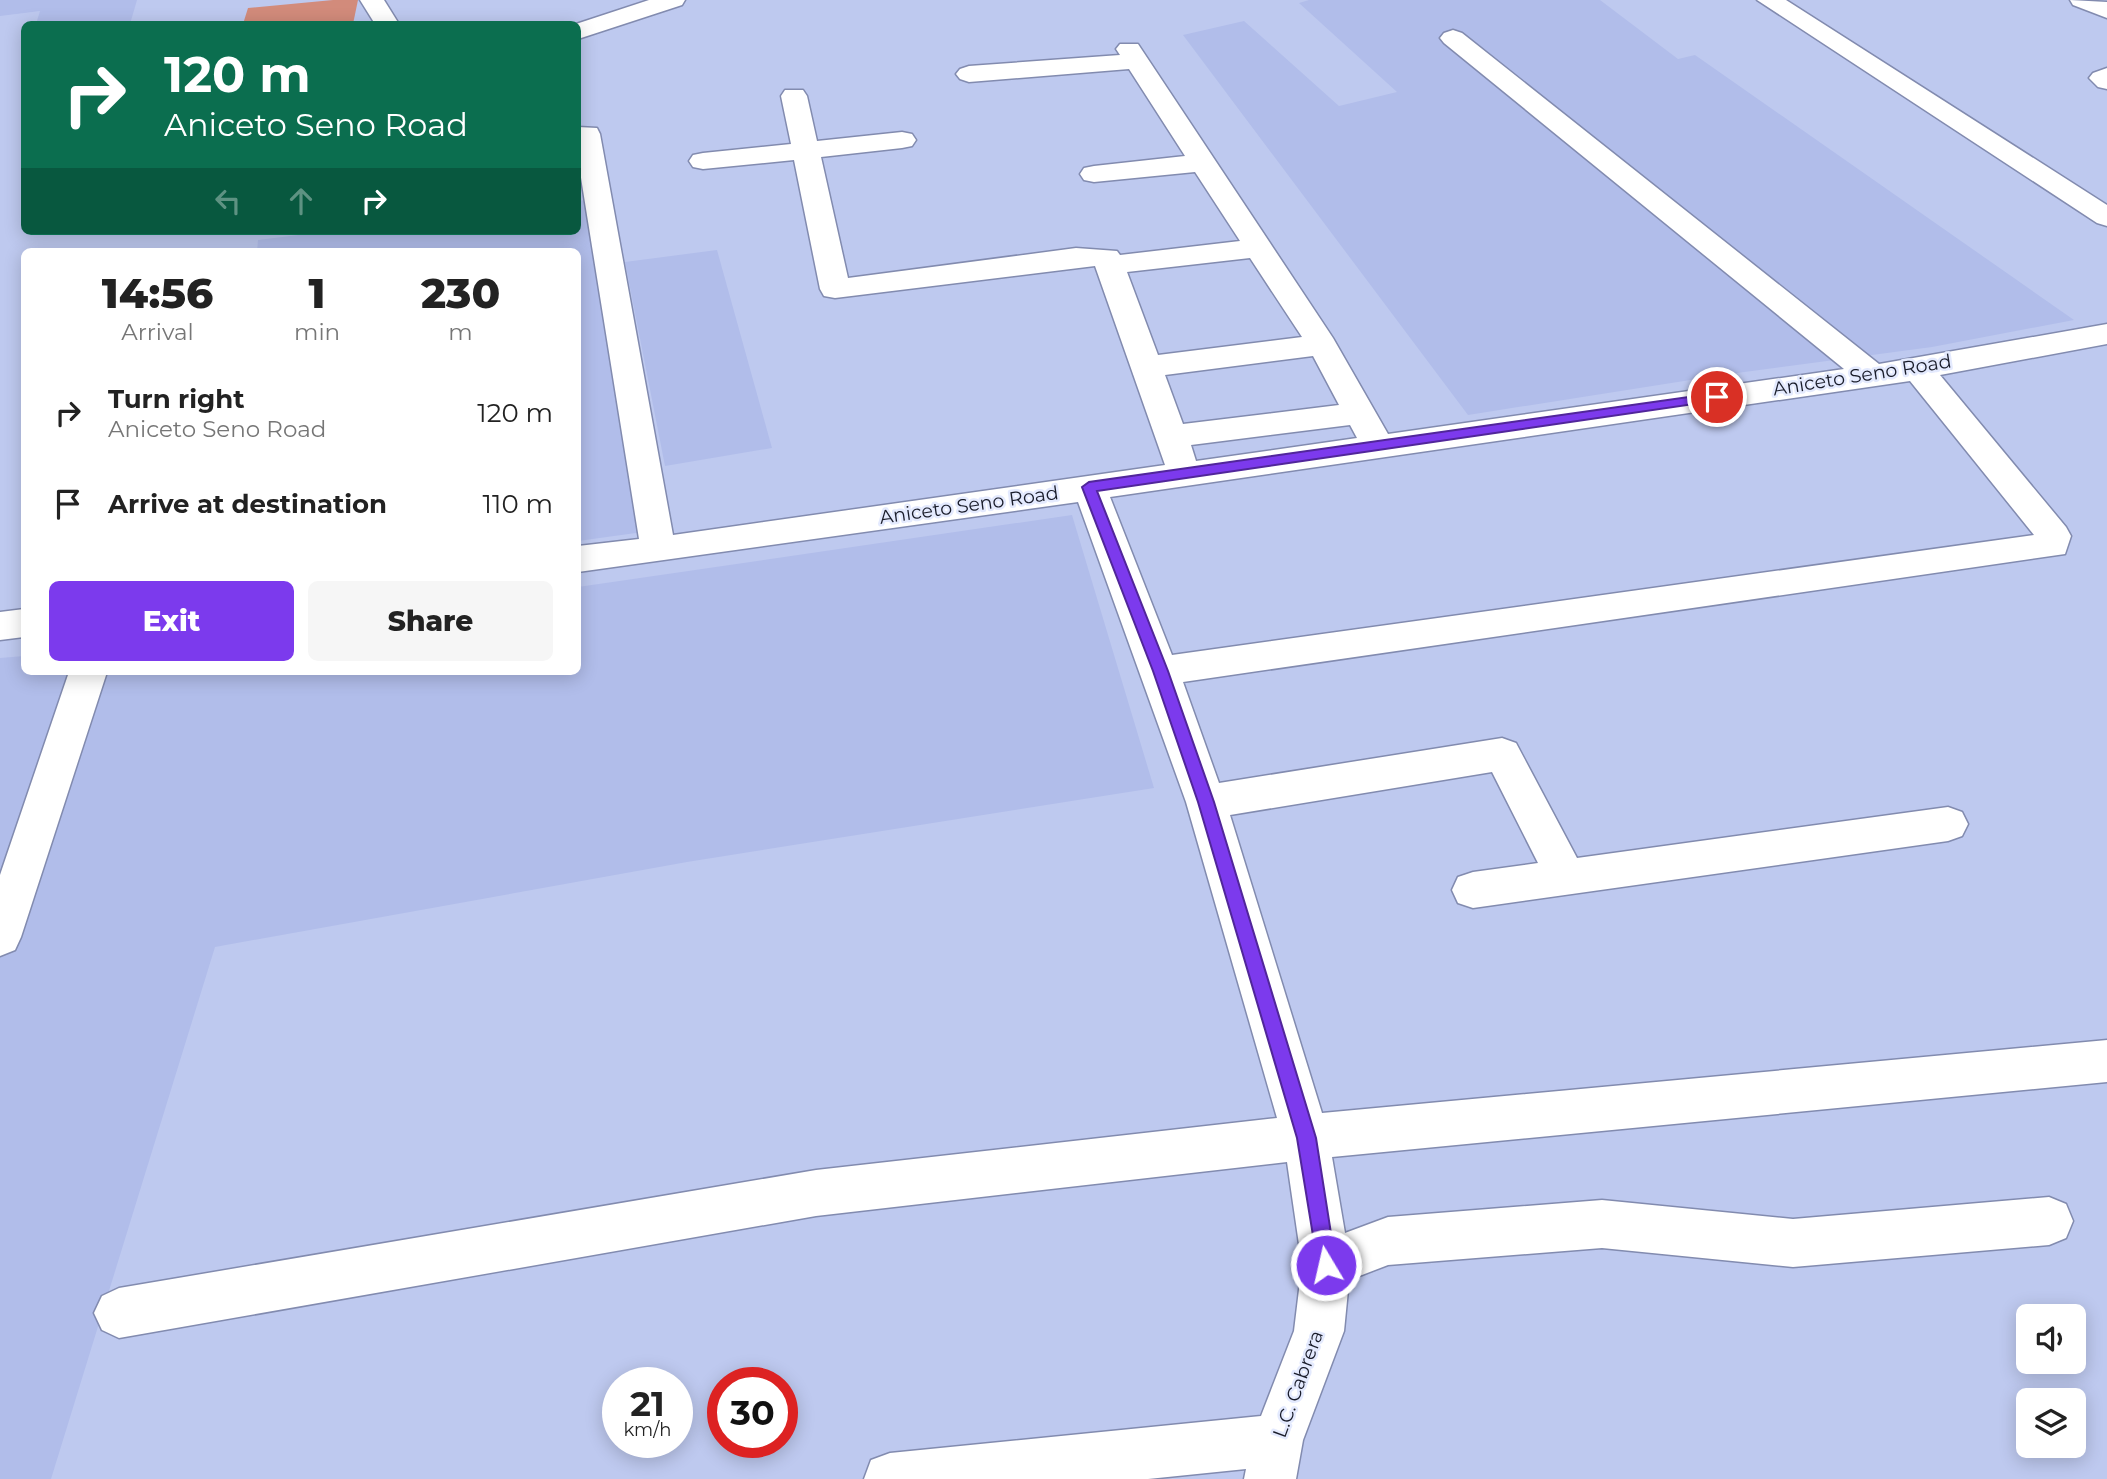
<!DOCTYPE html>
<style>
body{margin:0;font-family:Montserrat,sans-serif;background:#f6f6f6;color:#222;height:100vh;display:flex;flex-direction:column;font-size:26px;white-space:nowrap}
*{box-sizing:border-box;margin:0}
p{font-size:23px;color:#767676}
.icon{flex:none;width:38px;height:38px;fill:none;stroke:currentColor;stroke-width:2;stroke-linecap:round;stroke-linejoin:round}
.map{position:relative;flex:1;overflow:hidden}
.panel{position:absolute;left:21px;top:248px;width:560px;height:427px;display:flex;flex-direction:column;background:#fff;border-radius:10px;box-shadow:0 4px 18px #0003}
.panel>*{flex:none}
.guide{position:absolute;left:21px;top:21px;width:560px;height:214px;border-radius:10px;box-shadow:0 4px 18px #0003;background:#0b6e4f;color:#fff;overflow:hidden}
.tools{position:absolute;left:2016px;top:1304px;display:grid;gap:14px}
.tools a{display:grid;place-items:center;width:70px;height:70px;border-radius:10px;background:#fff;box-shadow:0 4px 18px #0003;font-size:35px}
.speed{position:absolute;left:602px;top:1367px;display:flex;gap:14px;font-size:35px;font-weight:700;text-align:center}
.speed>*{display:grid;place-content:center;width:91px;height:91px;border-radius:50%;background:#fff;box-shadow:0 4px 18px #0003;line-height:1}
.speed small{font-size:18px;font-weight:400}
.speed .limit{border:10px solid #d22;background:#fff;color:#111}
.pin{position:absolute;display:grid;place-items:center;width:60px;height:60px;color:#fff;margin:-30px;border:4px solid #fff;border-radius:50%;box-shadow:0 2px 7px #0007}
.me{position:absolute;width:77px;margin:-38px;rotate:351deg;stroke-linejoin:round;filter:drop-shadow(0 0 5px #0008)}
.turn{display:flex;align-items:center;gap:24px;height:147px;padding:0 28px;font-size:32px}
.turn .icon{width:91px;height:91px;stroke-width:2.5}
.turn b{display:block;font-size:49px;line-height:60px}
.lanes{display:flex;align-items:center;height:66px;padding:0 28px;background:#0003;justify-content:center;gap:35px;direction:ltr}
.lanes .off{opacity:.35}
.eta{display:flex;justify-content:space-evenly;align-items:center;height:119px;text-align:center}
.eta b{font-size:42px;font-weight:800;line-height:49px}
.action{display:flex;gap:14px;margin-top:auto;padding:14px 28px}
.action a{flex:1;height:80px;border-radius:10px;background:#7c3aed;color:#fff;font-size:28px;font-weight:800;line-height:80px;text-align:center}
.action a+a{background:#f6f6f6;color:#222}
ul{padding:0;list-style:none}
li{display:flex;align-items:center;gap:21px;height:91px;padding:0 28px}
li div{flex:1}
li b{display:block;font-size:26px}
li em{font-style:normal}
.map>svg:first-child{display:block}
.built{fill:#b1bdea}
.green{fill:#d28b7b}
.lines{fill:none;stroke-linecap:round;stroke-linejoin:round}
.minor-casing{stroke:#828baf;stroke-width:3}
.major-casing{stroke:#828baf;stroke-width:3}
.minor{fill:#fff;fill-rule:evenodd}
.major{fill:#fff;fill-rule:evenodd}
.route{fill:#7c3aed;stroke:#51269a;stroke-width:2}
.labels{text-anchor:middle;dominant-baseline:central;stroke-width:5;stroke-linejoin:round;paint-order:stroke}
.street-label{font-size:19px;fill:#191c2a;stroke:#e4eafe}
</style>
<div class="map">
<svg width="2107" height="1479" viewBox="0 0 2107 1479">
<rect width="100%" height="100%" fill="#bec9ef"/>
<path class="built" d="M0 0H137L130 24H36L40 11 0 16Z
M1309 0H1600L1678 59 1695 55 2074 320 1932 347 1722 375 1468 415 1183 35 1244 21 1339 106 1397 92 1299 3Z
M592 199 643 532 578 541V252H257L258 240 331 231H578V201Z
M717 250 772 448 665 466 625 262Z
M1072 515 1154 788 687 862 215 947 51 1479H0V658L24 656V672H578V587Z"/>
<path class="green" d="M333 0H358L353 24H243L248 8Z"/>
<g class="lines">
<defs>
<path id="minor" d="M360 0H384L399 24H375Z
M649 0H685L682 5 578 39 576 24Z
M1757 0H1786L2107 205V226L2097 223Z
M1453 30 1462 33 1879 364 2107 324V344L1940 375 2066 527 2071 536 2065 554 1183 682 1219 783 1502 738 1516 743 1577 858 1948 807 1962 812 1968 824 1962 836 1948 841 1473 908 1458 903 1452 890 1458 877 1473 872 1538 863 1492 772 1230 815 1322 1113 2107 1040V1082L1332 1157 1345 1233 1388 1217 1602 1200 1793 1219 2049 1197 2066 1204 2073 1221 2066 1238 2049 1245 1793 1267 1602 1248 1388 1265 1349 1280 1344 1331 1303 1440 1296 1479H1244L1246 1469 1148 1479H864L871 1460 890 1453 1261 1416 1294 1331 1302 1265 1287 1162 816 1216 119 1338 102 1330 94 1313 102 1296 119 1288 816 1170 1277 1118 1186 802 1078 502 578 572V546L639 539 578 159V127L597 128 600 134 673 535 1165 465 1095 266 835 298 824 296 820 289 794 160 703 169 693 167 689 161 693 155 703 153 791 144 781 96 785 90H803L807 96 817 141 902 132 912 134 916 140 912 146 902 148 821 157 848 278 1076 248 1117 251 1120 255 1240 241 1195 172 1094 182 1084 180 1080 174 1084 168 1094 166 1185 156 1129 69 969 82 960 79 956 74 960 69 969 66 1120 55 1116 49 1120 44H1138L1333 338 1388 434 1844 369 1444 43 1440 38 1444 33ZM1250 258 1302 337 1158 355 1127 272ZM1313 356 1339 405 1183 424 1165 375ZM1910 381 2034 535 1172 655 1110 497ZM1350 425 1357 438 1196 461 1191 445Z
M2107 68V89L2098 87 2089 78 2093 73Z
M24 609V637L0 640V612Z
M69 672H107L21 937 15 950 0 956V875Z"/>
<path id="major" d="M2070 0 2107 2V18L2073 5Z"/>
</defs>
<use href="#minor" class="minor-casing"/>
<use href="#major" class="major-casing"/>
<use href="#minor" class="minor"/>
<use href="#major" class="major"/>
</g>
<path class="route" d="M1717 393 1722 394V400L1097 491 1168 671 1214 802 1316 1138 1336 1265 1333 1272 1326 1275 1319 1272 1297 1138 1198 802 1153 671 1082 487 1089 482Z"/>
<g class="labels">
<g class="street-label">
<text transform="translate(1862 375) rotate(-9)">Aniceto Seno Road</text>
<text transform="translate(969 505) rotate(-8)">Aniceto Seno Road</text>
<text transform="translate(1298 1384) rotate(-70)">L.C. Cabrera</text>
</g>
</g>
</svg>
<div class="tools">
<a><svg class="icon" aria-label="sound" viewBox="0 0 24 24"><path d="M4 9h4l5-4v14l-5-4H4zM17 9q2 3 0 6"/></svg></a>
<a><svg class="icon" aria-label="layers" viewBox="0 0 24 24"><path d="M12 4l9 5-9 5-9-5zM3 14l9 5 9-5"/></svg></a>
</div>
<div class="speed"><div>21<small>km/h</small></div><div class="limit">30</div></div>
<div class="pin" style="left:1717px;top:397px;background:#d93025"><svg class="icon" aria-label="arrive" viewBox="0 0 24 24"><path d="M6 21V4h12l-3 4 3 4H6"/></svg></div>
<svg class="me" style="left:1326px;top:1265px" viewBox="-20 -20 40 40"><circle r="17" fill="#7c3aed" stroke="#fff" stroke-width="3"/><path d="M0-11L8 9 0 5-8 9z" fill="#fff"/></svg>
<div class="guide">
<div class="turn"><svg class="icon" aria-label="right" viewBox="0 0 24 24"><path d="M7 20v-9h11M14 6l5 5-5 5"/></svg><div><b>120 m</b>Aniceto Seno Road</div></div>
<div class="lanes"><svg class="icon off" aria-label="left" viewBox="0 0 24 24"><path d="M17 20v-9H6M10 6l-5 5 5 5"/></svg><svg class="icon off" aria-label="ahead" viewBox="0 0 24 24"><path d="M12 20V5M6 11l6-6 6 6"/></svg><svg class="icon" aria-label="right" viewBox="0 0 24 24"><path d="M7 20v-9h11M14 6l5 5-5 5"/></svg></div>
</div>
<section class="panel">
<div class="eta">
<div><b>14:56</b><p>Arrival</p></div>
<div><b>1</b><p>min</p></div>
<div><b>230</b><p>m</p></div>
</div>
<ul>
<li><svg class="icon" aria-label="right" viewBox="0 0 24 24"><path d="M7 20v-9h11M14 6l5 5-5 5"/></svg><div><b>Turn right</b><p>Aniceto Seno Road</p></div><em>120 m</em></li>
<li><svg class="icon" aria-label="arrive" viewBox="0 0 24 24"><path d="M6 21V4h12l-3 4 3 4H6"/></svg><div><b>Arrive at destination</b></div><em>110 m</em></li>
</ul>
<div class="action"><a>Exit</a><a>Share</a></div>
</section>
</div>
